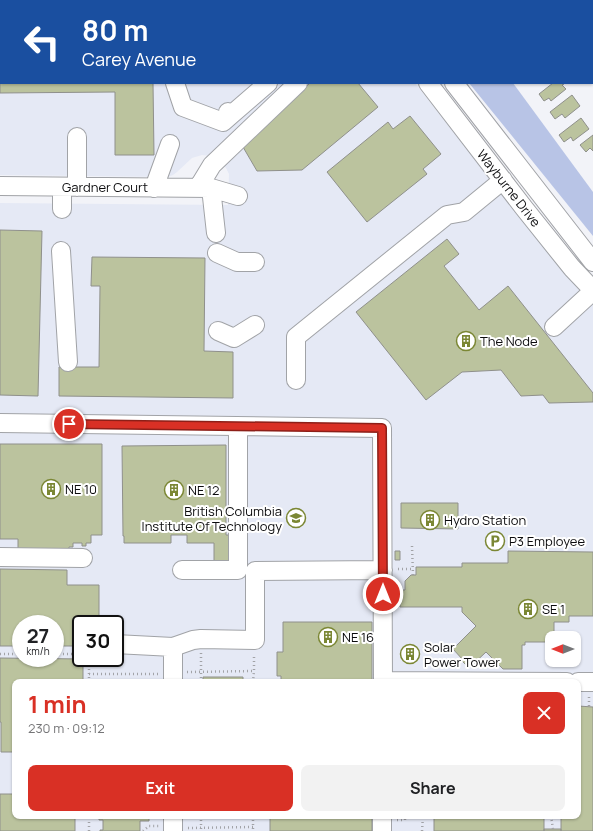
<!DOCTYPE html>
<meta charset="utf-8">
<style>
body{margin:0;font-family:Manrope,sans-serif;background:#f2f2f2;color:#202124;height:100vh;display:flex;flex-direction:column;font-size:15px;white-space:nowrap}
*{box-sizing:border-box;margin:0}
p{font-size:13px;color:#757577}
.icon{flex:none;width:22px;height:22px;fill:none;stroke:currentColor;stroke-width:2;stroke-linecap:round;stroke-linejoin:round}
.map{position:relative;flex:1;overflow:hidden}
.side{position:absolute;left:12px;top:679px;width:569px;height:140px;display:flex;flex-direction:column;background:#fff;border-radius:8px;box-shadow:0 1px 3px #0004}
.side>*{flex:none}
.banner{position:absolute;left:0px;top:0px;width:593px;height:84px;box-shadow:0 1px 3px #0004;background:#1a4fa0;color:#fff;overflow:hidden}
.needle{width:26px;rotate:270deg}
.fabs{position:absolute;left:545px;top:631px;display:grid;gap:8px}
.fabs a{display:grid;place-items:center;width:36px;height:36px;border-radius:8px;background:#fff;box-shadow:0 1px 3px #0004;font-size:20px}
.speed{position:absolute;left:12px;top:615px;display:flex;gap:8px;font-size:20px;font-weight:700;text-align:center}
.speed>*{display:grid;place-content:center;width:52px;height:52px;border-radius:50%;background:#fff;box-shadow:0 1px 3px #0004;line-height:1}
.speed small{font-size:10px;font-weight:400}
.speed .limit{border:2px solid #111;border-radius:6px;background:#fff;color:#111}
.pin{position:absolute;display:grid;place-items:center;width:34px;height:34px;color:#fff;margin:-17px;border:2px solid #fff;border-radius:50%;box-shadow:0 1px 4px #0007}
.me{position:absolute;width:44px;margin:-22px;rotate:0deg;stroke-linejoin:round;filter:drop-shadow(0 0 3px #0008)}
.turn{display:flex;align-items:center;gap:14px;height:84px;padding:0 16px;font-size:18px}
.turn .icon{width:52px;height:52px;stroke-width:2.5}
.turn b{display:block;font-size:28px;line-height:34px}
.round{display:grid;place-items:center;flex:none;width:42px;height:42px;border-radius:8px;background:#f2f2f2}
.overview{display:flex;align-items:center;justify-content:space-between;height:68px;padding:0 16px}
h1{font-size:24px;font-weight:700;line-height:30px;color:#d93025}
.action{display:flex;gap:8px;margin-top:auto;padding:8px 16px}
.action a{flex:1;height:46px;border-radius:8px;background:#d93025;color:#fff;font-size:16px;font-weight:700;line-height:46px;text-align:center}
.action a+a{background:#f2f2f2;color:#202124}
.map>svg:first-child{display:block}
.built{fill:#e5e9f5;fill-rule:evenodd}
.forest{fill:#b8c4e6}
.building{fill:#bbc39e;stroke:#8f908b}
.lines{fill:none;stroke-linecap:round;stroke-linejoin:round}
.minor-casing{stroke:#a1a3a7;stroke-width:20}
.path{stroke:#a2a3a7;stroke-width:2.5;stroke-dasharray:1 3;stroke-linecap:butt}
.minor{stroke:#fff;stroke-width:18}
.route-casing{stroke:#8d1f18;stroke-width:10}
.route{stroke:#d93025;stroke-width:7}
.labels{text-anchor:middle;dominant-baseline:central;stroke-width:4;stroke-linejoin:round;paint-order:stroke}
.street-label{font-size:13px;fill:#0b0b0d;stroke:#fff}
.poi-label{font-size:13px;fill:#0b0b0d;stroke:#fff;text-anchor:start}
</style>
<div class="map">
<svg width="593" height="831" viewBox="0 0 593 831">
<rect width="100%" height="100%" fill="#f2f3f8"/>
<path class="built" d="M0 0H350L351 1H1V83H415L561 269 593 303V831H0V203L228 205 229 174 226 168 222 164 210 156 202 155 192 158 177 172 173 175 168 177 0 175ZM21 624H55V658H21ZM81 624H115V658H81ZM552 638H574V660H552ZM15 682H578V816H15Z"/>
<path class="forest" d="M469 83H513L593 192V236Z"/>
<path class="building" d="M146 0H284L285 1H147Z
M0 4H1V83H153L154 155H115V92L0 93Z
M310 83H358L378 107 302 170 257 171 243 147Z
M553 83H563L564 84 562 85 566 89 551 101 549 98 544 101 539 94Z
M572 95 580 106 565 118 562 114 555 119 550 112Z
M410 116 441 154 423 169 427 174 367 222 327 172 388 122 393 129Z
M581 118 589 129 573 141 571 137 564 142 559 135Z
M593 135V151L590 148 586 152 580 145Z
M0 230 42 231 38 396 0 395Z
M447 239 459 254 444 266 479 310 508 286 593 393V402L549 403 543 395 521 396 501 370 462 372 426 400 356 312Z
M92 257 205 258 204 351 233 352V398L59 396V367H99L100 286H91Z
M0 444H102V535H91V543H86V546H82V543H73V547H69V549H18V539H0Z
M226 445V535H230V563H214V543H187V535H171V543H124V536H123L122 446Z
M401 503H458V529L401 528Z
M395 551H400V560H395Z
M508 551 593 552V616H569V622H554V638H552V640H546V642H525V645H522V669H503L486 652 469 668 462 661 463 660 453 649 476 626 462 612V607H400V590H405V581L411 575H416V567H462V563H508Z
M0 569 67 570V585H99V624H81V646H55V624H21V646H0Z
M283 622H372V682H281V676H277V652H283Z
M0 658 83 659V682H15V752H1V722H0Z
M203 677H243V682H203Z
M578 706 593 707V831H561V816H578Z
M0 794H15V816H75V831H0Z
M99 816H149V821H140V831H100V830H103V820H99Z
M270 816H372V831H270Z
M434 816H544V831H434Z
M544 829H561V831H544Z"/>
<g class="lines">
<defs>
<path id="minor" d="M58 0 60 1
M363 0 364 1
M543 0 544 1
M578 0V1
M107 1 108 0
M390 1 392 0
M592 62 593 63
M175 83 183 107 223 122 231 115
M428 83 524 208 572 268 593 290
M454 83 593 262
M228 112 231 115 268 83
M77 137V187
M0 186 211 188 238 196
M154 188 170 144
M198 188 212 165 298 83
M211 188 216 233
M62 209V187
M61 251 68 362
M217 253 237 262H255
M554 327 593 291
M218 331 234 338 255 325
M296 380V337L447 215 464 212 503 180
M0 423 382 428 383 682
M0 557 83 558
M182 570H238V427
M115 644 173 647 193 640 201 639 255 640V571L383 570
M383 681 567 682
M173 682V647
M578 682H593
M173 831V816
M382 831V816"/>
</defs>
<use href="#minor" class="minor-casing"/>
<path class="path" d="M412 546 413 575
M398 569H413
M201 653V682
M0 654H21
M55 654H81
M187 672 254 671V654
M89 674H158
M89 682V658
M253 682 254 671
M589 697V707
M201 816V831
M253 816V831
M551 816 553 829
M397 820H405V816
M188 828 253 827
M89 831V816
M143 831 149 826H159
M422 831 423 816"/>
<use href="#minor" class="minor"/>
</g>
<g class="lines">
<defs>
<path id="route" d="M69 424 382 428 383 594"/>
</defs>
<use href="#route" class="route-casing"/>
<use href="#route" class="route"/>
</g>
<defs>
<symbol id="building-ring" viewBox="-11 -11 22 22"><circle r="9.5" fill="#fff" stroke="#7b8734" stroke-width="1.5"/><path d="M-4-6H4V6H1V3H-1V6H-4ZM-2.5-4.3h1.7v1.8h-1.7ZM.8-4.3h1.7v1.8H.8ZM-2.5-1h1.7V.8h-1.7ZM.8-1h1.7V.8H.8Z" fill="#7b8734"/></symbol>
<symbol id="university-ring" viewBox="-11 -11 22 22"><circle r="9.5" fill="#fff" stroke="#7b8734" stroke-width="1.5"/><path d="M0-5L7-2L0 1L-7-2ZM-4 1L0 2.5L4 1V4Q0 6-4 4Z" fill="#7b8734"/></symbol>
<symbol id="parking-ring" viewBox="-11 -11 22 22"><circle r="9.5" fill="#fff" stroke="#7b8734" stroke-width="1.5"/><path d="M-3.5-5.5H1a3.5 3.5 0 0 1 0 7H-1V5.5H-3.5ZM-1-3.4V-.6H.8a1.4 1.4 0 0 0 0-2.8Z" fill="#7b8734"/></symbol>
</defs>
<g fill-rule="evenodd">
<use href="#building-ring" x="455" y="330" width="22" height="22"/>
<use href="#building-ring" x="40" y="478" width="22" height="22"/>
<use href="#building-ring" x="163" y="479" width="22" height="22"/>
<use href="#university-ring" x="285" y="507" width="22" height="22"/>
<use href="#building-ring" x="419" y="509" width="22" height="22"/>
<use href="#parking-ring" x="484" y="530" width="22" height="22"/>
<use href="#building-ring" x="517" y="598" width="22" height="22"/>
<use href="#building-ring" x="317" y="626" width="22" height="22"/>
<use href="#building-ring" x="399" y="643" width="22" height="22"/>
</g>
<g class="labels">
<g class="street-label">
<text x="105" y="187">Gardner Court</text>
<text transform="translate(509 188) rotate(52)">Wayburne Drive</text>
</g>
<g class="poi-label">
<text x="480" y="341">The Node</text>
<text x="65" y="489">NE 10</text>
<text x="188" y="490">NE 12</text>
<text x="282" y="511" text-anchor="end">British Columbia<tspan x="282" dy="15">Institute Of Technology</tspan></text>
<text x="444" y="520">Hydro Station</text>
<text x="509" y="541">P3 Employee</text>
<text x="542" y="609">SE 1</text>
<text x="342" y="637">NE 16</text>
<text x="424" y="647">Solar<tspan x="424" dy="15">Power Tower</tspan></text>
</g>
</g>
</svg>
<div class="fabs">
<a><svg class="needle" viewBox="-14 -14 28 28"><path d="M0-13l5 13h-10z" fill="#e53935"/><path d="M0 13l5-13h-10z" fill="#757577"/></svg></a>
</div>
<div class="speed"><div>27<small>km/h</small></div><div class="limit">30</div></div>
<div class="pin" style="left:69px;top:424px;background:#d93025"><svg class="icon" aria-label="arrive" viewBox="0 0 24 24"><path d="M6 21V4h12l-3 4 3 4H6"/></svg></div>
<svg class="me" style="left:383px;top:594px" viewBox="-20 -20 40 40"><circle r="17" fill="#d93025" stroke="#fff" stroke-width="3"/><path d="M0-11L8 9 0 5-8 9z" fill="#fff"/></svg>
<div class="banner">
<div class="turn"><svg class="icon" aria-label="left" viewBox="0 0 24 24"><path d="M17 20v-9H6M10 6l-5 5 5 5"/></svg><div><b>80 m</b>Carey Avenue</div></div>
</div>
<section class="side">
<div class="overview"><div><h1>1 min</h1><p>230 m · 09:12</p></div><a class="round" style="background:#d93025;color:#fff"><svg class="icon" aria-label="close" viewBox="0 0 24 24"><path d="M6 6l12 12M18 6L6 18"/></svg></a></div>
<div class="action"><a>Exit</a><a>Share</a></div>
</section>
</div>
